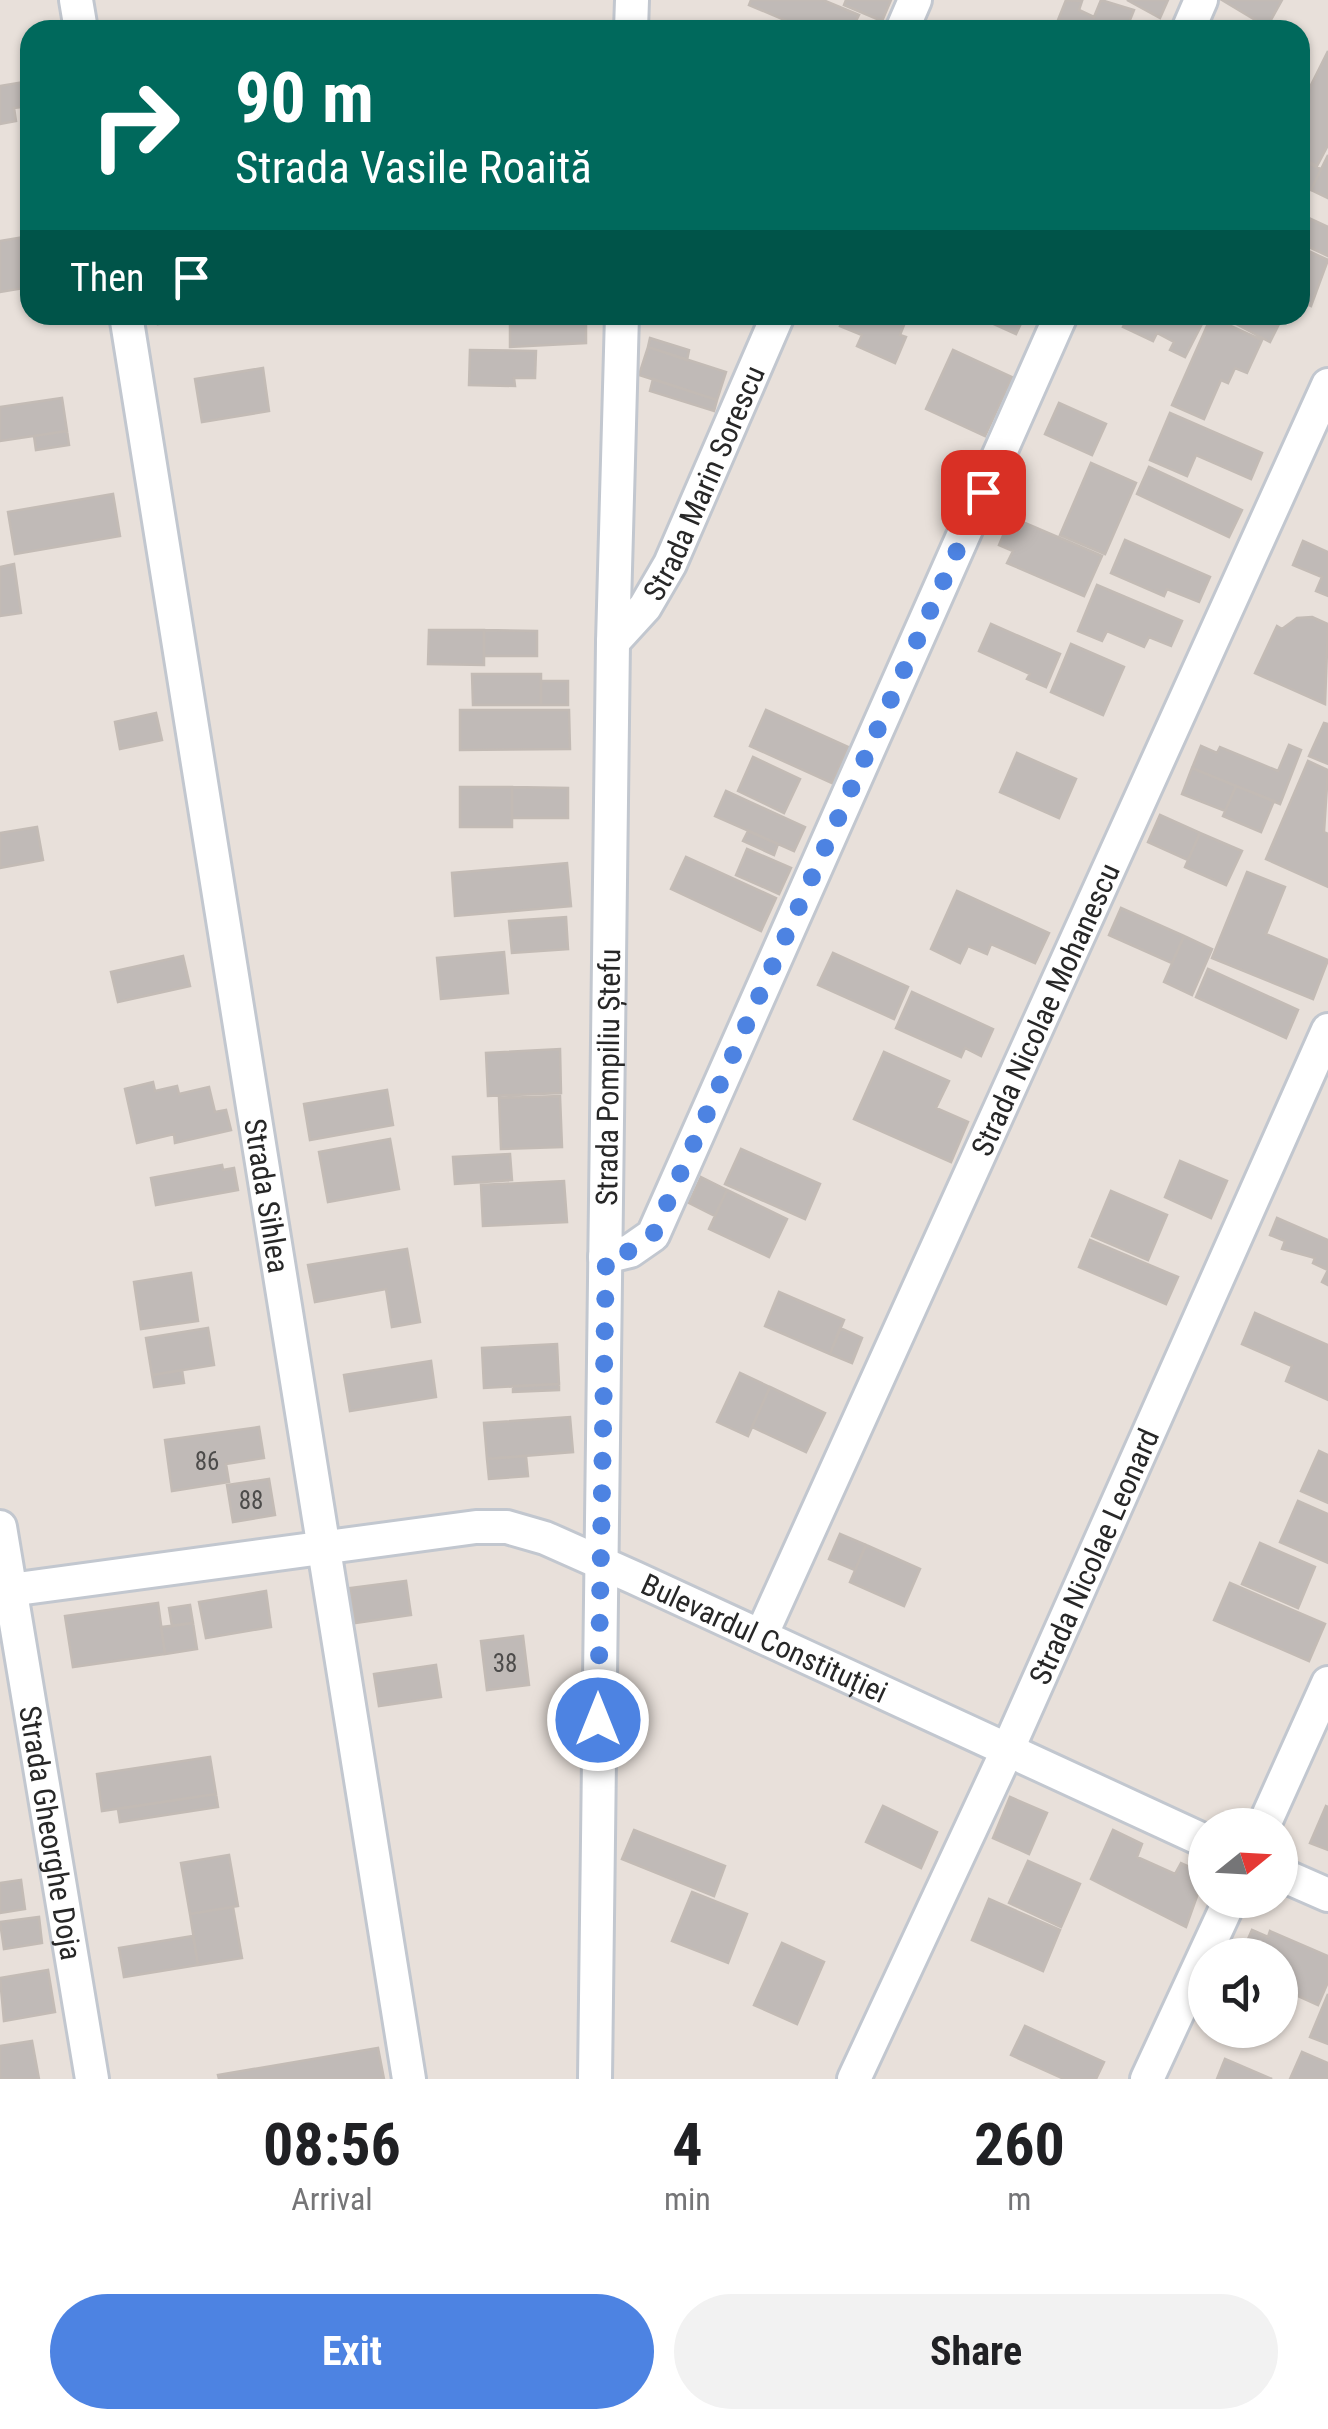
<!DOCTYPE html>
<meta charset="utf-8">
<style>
body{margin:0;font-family:"Roboto Condensed",sans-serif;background:#f2f2f2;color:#202124;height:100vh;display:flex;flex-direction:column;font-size:38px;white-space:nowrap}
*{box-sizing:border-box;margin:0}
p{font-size:32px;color:#757577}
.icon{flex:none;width:55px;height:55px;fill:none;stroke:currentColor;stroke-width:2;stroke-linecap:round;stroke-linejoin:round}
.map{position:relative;height:2079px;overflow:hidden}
.drawer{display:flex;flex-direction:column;background:#fff;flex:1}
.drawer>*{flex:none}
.top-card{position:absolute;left:20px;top:20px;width:1290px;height:305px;border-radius:30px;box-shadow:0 2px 8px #0004;background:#00695c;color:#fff;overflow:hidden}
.needle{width:65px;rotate:72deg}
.fabs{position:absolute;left:1188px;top:1808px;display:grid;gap:20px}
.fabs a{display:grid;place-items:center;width:110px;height:110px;border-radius:50%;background:#fff;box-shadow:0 2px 8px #0004;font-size:50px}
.pin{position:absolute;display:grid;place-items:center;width:85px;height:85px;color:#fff;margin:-42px;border-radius:20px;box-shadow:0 5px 15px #0006}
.me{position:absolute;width:110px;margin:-55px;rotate:0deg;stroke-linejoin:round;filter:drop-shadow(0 0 8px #0008)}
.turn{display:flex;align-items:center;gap:35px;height:210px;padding:0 50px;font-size:45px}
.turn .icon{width:130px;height:130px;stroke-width:2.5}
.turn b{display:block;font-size:70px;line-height:85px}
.then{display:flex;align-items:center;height:95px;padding:0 50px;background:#0003;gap:20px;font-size:38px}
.eta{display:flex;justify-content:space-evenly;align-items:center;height:170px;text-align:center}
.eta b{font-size:60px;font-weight:700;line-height:70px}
.cta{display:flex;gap:20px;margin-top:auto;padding:20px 50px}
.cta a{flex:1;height:115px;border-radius:60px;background:#4d83e2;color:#fff;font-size:40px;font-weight:700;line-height:115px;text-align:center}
.cta a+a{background:#f2f2f2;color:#202124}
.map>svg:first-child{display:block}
.building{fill:#c0bab7;stroke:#c3bbb5;stroke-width:2.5}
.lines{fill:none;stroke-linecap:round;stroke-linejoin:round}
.street-casing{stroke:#c2c7cf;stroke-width:38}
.street{stroke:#fff;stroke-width:32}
.route{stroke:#4d83e2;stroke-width:18;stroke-dasharray:0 32.4}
.labels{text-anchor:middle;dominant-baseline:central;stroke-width:8;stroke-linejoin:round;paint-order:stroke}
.number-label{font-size:25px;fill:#4d4c4b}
.street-label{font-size:30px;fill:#272727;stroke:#fff}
</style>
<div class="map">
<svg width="1328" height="2079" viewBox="0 0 1328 2079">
<rect width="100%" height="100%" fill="#e8e0da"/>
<path class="building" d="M751 0H823L859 15 856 21 878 30H808L749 5Z
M846 0H891L882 21 844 5Z
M1066 0 1082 1 1079 10 1094 17 1101 0 1134 10 1126 30H1083L1058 20Z
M1127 0H1168L1160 18Z
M1222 0H1282L1267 27Z
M1328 51V145L1317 166 1300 157V107Z
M30 81V106L14 108 16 121 0 124V86Z
M1328 155V198L1311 190Z
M1303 161 1321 169 1311 190 1300 185Z
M1300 214 1328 227V256L1300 243Z
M30 236V287L0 292V241Z
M1300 247 1328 260 1311 306 1300 301Z
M157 315H219L158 324Z
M845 315H908L900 335 906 337 895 363 857 346 862 335 840 326Z
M974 315H1025L1016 334Z
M1114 315H1204L1206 316 1185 357 1170 350 1174 342 1157 333 1153 341 1123 327 1126 321Z
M1226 315H1276L1282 318 1270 342 1225 318Z
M510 316 586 317V343L510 347Z
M1211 317 1262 340 1247 373 1235 368 1228 383 1221 380 1204 419 1172 405Z
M650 338 689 350 687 360 648 347Z
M648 347 726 372 717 400 639 375Z
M470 350 536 351 535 378H514L515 386 469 385Z
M953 350 1012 377 985 436 926 409Z
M263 368 269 411 202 422 195 379Z
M653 379 717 400 714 411 650 391Z
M62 398 67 431 0 441V407Z
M1059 403 1106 424 1092 455 1045 434Z
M1170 413 1262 453 1251 479 1196 455 1187 476 1150 460Z
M67 431 69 445 36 450 34 436Z
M1091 463 1136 483 1105 554 1060 535Z
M1149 467 1242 510 1229 537 1137 494Z
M113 494 120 536 15 554 8 512Z
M1011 517 1102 556 1084 596 1007 563 1013 551 999 545Z
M1125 540 1210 577 1199 602 1167 589 1164 596 1111 573Z
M1303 541 1328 552V596L1316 591 1322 577 1293 565Z
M14 564 21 613 0 616V567Z
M1097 585 1182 621 1171 646 1149 637 1144 647 1107 631 1102 641 1078 631Z
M1312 617 1328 624 1325 704 1255 673 1277 626 1282 629 1297 618Z
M991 624 1060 654 1046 687 1027 679 1030 674 979 651Z
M429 630H484V665L428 664Z
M484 630 537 631V656H484Z
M1071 644 1124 667 1103 715 1051 692Z
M472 674H541V705H473Z
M541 681H568V705H541Z
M460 710H569L570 749 460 750Z
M766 710 848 747 832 783 750 746Z
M156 713 162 740 120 749 115 722Z
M1324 723 1328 724V764L1309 756Z
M1289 745 1301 750 1280 804 1192 768 1201 746 1217 753 1220 747 1278 771Z
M1017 753 1076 779 1059 818 1000 792Z
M753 757 800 779 784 813 738 791Z
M1308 761 1328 770 1324 832 1328 834V887L1266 859Z
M1192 768 1236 786 1225 811 1182 794Z
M1236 786 1274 801 1261 832 1223 816Z
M460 787H512V827H460Z
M512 787 568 788V818H512Z
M726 791 805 827 794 851 715 816Z
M1160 815 1200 833 1188 860 1148 842Z
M37 827 43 860 0 868V833Z
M748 831 778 844 774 855 743 841Z
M1200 833 1242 851 1226 885 1185 867Z
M747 849 791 868 779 894 736 875Z
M686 857 776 898 761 931 671 889Z
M567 863 571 906 455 916 452 873Z
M1247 872 1285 887 1266 934 1328 960 1313 999 1212 958Z
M957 891 1049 933 1035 963 991 944 987 954 968 946 960 963 931 949Z
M1121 908 1184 936 1172 963 1109 935Z
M566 917 568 949 512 953 509 921Z
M1184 936 1212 949 1192 995 1164 982Z
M504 952 508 993 441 999 437 958Z
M833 953 908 987 894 1019 818 985Z
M183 956 190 986 118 1002 111 972Z
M1208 969 1298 1010 1286 1038 1196 997Z
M912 992 993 1029 981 1056 965 1048 961 1057 896 1028Z
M560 1049 561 1093 488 1096 486 1053Z
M884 1052 949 1081 936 1108 968 1122 951 1162 854 1119Z
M153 1082 155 1091 177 1086 179 1094 209 1087 215 1112 226 1110 231 1130 175 1143 174 1134 137 1143 125 1089Z
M387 1090 393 1125 310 1140 304 1104Z
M560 1096 562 1147 501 1149 499 1098Z
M390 1139 399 1189 328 1202 319 1152Z
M741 1149 820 1184 805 1219 725 1184Z
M510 1154 512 1180 455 1184 453 1157Z
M1180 1161 1227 1181 1211 1218 1165 1197Z
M222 1165 223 1170 234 1168 238 1190 156 1205 151 1178Z
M701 1177 727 1190 715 1216 689 1203Z
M564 1181 567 1222 483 1226 481 1185Z
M727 1190 787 1219 769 1257 709 1229Z
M1111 1191 1167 1215 1148 1260 1092 1236Z
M1277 1218 1328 1240V1285L1322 1282 1328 1270 1313 1263 1315 1258 1282 1249 1285 1241 1270 1235Z
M1090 1240 1178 1277 1166 1304 1079 1267Z
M407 1249 420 1322 392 1327 386 1289 315 1302 308 1265Z
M191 1273 198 1321 141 1329 134 1282Z
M779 1292 844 1320 830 1354 765 1326Z
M1255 1313 1328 1345V1400L1286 1381 1292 1366 1242 1344Z
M208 1328 214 1365 152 1375 146 1338Z
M840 1328 862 1338 852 1363 830 1354Z
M557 1344 559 1384 484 1388 482 1348Z
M431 1361 436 1397 350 1411 344 1375Z
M182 1370 184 1383 154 1387 152 1375Z
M740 1373 770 1387 748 1436 717 1422Z
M559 1384V1390L513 1392V1386Z
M770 1387 825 1413 806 1452 752 1427Z
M570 1417 573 1452 487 1459 484 1423Z
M259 1427 264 1458 226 1464 229 1482 172 1491 165 1440Z
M1319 1451 1328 1455V1503L1301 1491Z
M526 1456 528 1476 489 1479 487 1459Z
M269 1479 275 1515 233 1522 227 1485Z
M1298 1501 1328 1514V1563L1280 1542Z
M840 1534 866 1545 855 1570 829 1559Z
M1260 1543 1315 1567 1298 1608 1242 1584Z
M866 1545 920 1569 904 1606 850 1582Z
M406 1581 411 1615 355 1623 350 1588Z
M1230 1583 1325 1624 1309 1661 1214 1620Z
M266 1591 271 1627 206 1638 199 1602Z
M158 1603 165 1654 73 1667 65 1616Z
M190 1605 193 1623 172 1626 169 1608Z
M193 1623 197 1649 165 1654 161 1627Z
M523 1636 529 1685 487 1690 481 1641Z
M436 1665 441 1697 379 1706 374 1674Z
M210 1757 216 1794 102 1811 97 1774Z
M216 1794 218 1807 120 1822 118 1809Z
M1010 1797 1047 1813 1029 1854 993 1838Z
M883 1806 937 1832 921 1868 866 1842Z
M1326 1806 1328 1807V1850L1310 1843Z
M634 1830 725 1866 714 1896 622 1859Z
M1113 1830 1142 1844 1137 1857 1175 1874 1181 1863 1205 1874 1186 1927 1091 1879Z
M229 1855 238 1906 190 1914 181 1863Z
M1028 1861 1080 1884 1061 1927 1009 1903Z
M21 1880 25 1909 0 1913V1883Z
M692 1892 747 1914 728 1963 672 1941Z
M989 1899 1060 1930 1043 1971 972 1940Z
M233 1907 242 1958 198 1965 190 1914Z
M39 1917 42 1943 4 1949 0 1922Z
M1252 1930 1268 1937 1270 1931 1328 1956V1982L1318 2005 1280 1988V1955H1241Z
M193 1936 198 1965 124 1977 119 1948Z
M782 1943 824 1962 797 2024 754 2005Z
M48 1970 55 2012 4 2021 0 1978Z
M1328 1994V2044L1310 2037Z
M1025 2026 1104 2062 1096 2079H1064L1011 2055Z
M32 2041 39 2079H0V2046Z
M378 2048 384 2079H219L218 2075Z
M1302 2052 1328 2063V2079H1290Z
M1225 2059 1272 2079H1217Z"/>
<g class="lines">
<defs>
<g id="street">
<path d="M76 0 81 30"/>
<path d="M631 30 632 0"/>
<path d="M902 30 915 0"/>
<path d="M1188 30 1201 0"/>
<path id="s1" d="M126 315 409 2079"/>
<path id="s2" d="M613 642 645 607 670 564 778 315"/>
<path d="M605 1257 630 1251 653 1235 1061 315"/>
<path id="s3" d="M0 1527 92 2079"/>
<path id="s4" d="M10 1590 476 1527H507L545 1538 635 1578 1205 1841"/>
<path id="s5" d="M761 1636 1328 385"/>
<path d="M1264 1825 1328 1683"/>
<path d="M1280 1874 1328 1895"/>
<path id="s6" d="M595 2079 613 642 622 315"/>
<path id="s7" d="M854 2079 1007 1751 1328 1030"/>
<path d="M1147 2079 1230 1900"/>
</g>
</defs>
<use href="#street" class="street-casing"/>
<use href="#street" class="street"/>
</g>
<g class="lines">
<path class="route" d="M598 1720 606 1257 630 1251 653 1235 983 492"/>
</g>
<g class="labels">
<g class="number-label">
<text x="207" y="1461">86</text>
<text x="251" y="1500">88</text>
<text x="505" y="1663">38</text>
</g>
<g class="street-label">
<text stroke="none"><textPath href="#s2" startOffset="185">Strada Marin Sorescu</textPath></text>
<text stroke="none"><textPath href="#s5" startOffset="688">Strada Nicolae Mohanescu</textPath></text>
<text stroke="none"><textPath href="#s6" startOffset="1002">Strada Pompiliu Ștefu</textPath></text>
<text stroke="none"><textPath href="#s1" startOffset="892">Strada Sihlea</textPath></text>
<text stroke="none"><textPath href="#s7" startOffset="575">Strada Nicolae Leonard</textPath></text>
<text stroke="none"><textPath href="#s4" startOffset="782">Bulevardul Constituției</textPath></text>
<text stroke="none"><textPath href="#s3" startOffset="310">Strada Gheorghe Doja</textPath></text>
</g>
</g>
</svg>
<div class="fabs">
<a><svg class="needle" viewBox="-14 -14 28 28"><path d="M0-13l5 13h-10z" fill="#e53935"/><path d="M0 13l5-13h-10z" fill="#757577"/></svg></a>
<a><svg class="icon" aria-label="sound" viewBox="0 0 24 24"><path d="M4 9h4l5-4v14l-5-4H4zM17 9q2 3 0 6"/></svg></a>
</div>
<div class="pin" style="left:983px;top:492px;background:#d93025"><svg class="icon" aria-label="arrive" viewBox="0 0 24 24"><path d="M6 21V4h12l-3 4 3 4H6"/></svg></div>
<svg class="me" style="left:598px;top:1720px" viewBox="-20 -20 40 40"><circle r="17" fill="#4d83e2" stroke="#fff" stroke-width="3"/><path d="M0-11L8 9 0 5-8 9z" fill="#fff"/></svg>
<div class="top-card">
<div class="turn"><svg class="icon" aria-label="right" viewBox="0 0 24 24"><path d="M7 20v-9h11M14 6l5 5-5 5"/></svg><div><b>90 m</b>Strada Vasile Roaită</div></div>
<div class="then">Then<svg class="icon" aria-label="arrive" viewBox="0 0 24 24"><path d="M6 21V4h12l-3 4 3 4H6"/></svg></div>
</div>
</div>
<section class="drawer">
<div class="eta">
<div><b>08:56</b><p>Arrival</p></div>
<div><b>4</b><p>min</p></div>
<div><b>260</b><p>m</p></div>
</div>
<div class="cta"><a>Exit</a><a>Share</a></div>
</section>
